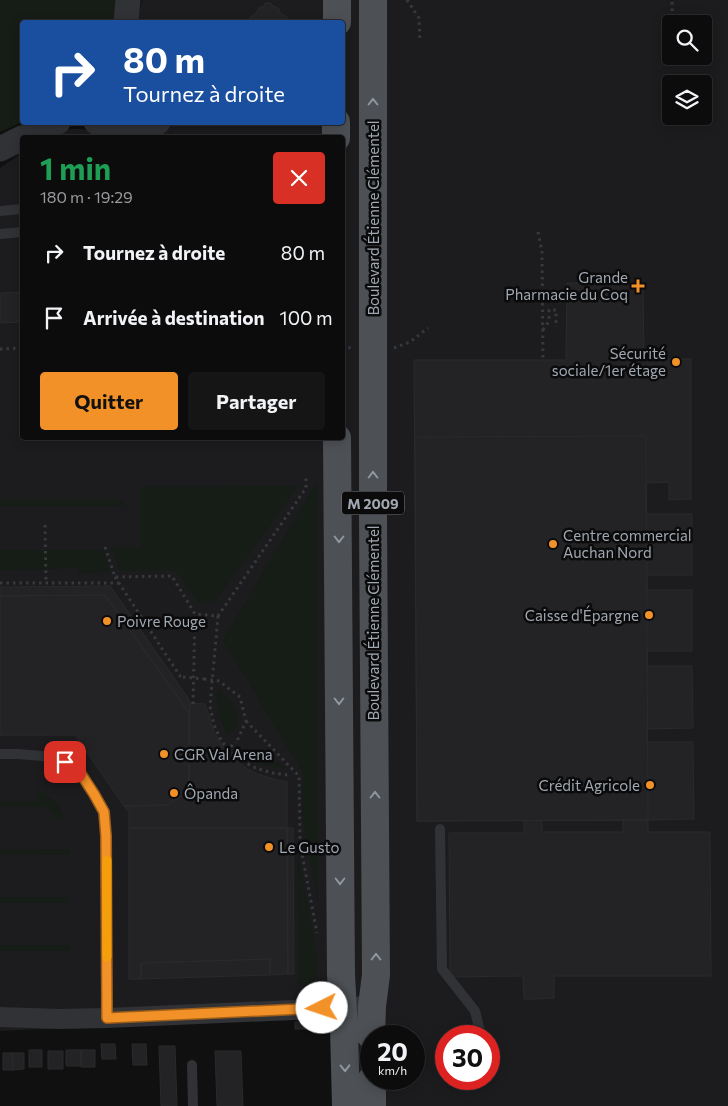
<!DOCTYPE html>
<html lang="fr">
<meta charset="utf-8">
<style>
body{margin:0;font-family:Commissioner,sans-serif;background:#151516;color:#f1f3f6;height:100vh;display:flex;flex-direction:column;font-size:19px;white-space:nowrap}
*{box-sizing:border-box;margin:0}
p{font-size:16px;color:#9a9b9d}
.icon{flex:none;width:28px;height:28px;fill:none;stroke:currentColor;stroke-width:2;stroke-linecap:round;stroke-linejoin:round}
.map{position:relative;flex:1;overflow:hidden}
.side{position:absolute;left:20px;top:135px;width:325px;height:305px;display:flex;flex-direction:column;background:#0c0c0d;border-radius:5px;box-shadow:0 2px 12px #0003,0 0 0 1px #2c2c2e}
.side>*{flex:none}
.guide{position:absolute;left:20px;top:20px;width:325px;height:105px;border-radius:5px;box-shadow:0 2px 12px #0003,0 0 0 1px #2c2c2e;background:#1a4fa0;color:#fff;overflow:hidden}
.tools{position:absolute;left:662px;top:15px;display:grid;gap:10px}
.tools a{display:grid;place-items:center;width:50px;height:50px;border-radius:5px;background:#0c0c0d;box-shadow:0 2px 12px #0003,0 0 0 1px #2c2c2e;font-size:25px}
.speed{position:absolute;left:360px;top:1025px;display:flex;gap:10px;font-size:25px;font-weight:700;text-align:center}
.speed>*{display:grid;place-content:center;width:65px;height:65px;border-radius:50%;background:#0c0c0d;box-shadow:0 2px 12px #0003,0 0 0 1px #2c2c2e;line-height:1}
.speed small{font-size:12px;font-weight:400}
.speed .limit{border:8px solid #d22;background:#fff;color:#111}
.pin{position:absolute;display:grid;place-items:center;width:42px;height:42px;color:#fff;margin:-21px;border-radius:10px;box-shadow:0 2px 8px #0006}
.me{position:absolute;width:55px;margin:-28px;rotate:266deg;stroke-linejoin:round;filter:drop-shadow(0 0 4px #0008)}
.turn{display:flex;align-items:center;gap:18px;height:105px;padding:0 20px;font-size:22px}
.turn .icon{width:65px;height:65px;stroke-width:2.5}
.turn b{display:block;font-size:35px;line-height:42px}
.round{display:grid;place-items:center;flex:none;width:52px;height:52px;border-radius:5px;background:#151516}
.headline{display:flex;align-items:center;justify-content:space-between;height:85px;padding:0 20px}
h1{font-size:30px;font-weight:700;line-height:38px;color:#1e9e55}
.button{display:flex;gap:10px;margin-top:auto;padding:10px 20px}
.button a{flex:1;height:58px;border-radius:5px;background:#f29127;color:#111;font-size:20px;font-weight:700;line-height:58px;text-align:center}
.button a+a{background:#151516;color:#f1f3f6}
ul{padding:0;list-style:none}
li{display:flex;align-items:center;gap:15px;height:65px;padding:0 20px}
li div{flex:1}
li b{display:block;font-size:19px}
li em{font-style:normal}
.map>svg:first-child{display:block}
.built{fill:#1c1c1e;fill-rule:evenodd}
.green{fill:#161c16}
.building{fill:#232325;stroke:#2a2a2d}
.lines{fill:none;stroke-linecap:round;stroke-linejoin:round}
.path{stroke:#37393d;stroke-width:3;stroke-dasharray:2.5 4;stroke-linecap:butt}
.service{stroke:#313236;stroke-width:10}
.minor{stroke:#313236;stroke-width:20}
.tertiary{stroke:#313236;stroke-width:25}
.primary{stroke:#4d5055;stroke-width:28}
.path-bridge{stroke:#37393d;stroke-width:3;stroke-dasharray:2.5 4;stroke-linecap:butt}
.oneway{stroke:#90969f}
.route-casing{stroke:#9d5e19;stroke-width:12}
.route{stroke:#f29127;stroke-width:9}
.slow{stroke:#f59e0b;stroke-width:9}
.poi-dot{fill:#f29127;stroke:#0b0b0c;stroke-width:2}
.labels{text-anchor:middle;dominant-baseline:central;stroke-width:5;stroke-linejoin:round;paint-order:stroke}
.shield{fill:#0b0b0c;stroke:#747980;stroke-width:1}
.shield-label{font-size:14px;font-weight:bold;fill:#a1a8b2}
.street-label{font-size:15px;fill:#a1a8b2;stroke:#0b0b0c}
.poi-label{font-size:15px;fill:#a1a8b2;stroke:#0b0b0c;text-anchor:start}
</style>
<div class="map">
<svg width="728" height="1106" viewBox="0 0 728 1106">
<rect width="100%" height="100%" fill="#101011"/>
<path class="built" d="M142 0H728V1106H346L343 1015 0 1031V168L22 153V438H342V138L150 137 170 123 342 122V22H140L138 19ZM671 24H704V56H671ZM671 84H704V116H671ZM371 1036H414V1079H371ZM446 1036H489V1079H446Z
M69 129H84L101 137 51 138Z"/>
<path class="green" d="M0 0H116L115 14 113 22H22V122L0 132Z
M315 485 318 488V901L302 816 303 773 223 640Z
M298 486 214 603 198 602 176 571H120L111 547H140V487Z
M0 500H124L123 506H0Z
M0 550H104L110 572 79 573 78 568 0 570Z
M217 689 226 696 237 710V727L228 736C219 719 217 707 217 689Z
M246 749 283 765 286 768C269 767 258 764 244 754Z
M36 790C53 798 58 801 66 819H56L48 807H0V802H36Z
M297 848 318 962 316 977 309 986 298 984Z
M69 849V855H0V850Z
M0 897H68V903H0Z
M0 945H70V951H0Z"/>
<path class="building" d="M265 3H271V5L276 7 280 10 279 12 288 18 291 22H246L253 15 257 12V11L260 7 265 6Z
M567 283H643L644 359H691V499L669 500V482L646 483V514H692V575H647V590H692V651H647V666H692L693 728 647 729V742H693L694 819 648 820 417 821 414 360H566Z
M22 292V322L0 323V293Z
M646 436 648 820 417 821 415 437Z
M110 586 188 698 190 703 189 713 105 595 0 596V587Z
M105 595 189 713V790L168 805 124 806 75 735H0V596Z
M190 703 205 704 214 732 226 751 233 758 248 769 257 774 273 779 287 782V828H129V812L124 806 168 805 189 790V713Z
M542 820V832H623V820H648V832H710L711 976H554V998L538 999H524L523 976 450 977 449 833H524V821Z
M129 828H287L288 974 270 975V959L141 963V979H129Z
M287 828H293L294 974H288Z
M270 959V975L141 979V963Z
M309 1021V1029H295V1022Z
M101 1044H115L116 1059H102Z
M132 1044H146L147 1065H133Z
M159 1046H175L177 1106H161Z
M29 1050H42V1067H29Z
M66 1050H81V1066H66Z
M81 1050H95V1067H81Z
M48 1051H63V1069H48Z
M215 1051H241L243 1106H217Z
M3 1053H12L13 1070H3Z
M12 1053H24V1069L13 1070Z"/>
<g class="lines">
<path class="path" d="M407 0 419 18 420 41
M672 24V0
M538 232 542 252 543 359
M543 330 549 321V310H556V327
M342 346 351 348
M394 348 410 342 428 328
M0 349 22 348
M45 525 46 583
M105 547 115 577 172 576 195 614 218 616 306 488V476
M115 577 180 676 183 677
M0 583H119
M218 616 210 706 214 725 222 742 238 758 253 767 272 773 288 775
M204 679 219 681 240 697 246 721 237 741 236 742
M193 704 195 614
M246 721 299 776 300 843 317 933"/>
<path class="service" d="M0 211 22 209
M0 234 22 232
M0 754H18L42 756 65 762 81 774 94 793 104 812 106 836 107 1018
M440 829 442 969 475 1011 481 1036
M192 1065 193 1106"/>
<path class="minor" d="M0 1017 59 1019 107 1018 317 1009 342 1007 372 1006"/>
<path class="tertiary" d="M126 22 128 0
M96 122C101 125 105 129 110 131 125 138 146 135 158 122
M25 138 58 122
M0 149 22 138"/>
<path class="primary" d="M337 22V0
M336 122V138
M337 438 341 975 344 1029 346 1106
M371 1036 372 1006 376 975 373 520V0
M372 1079V1106"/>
<path class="path-bridge" d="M183 677 204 679
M226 751 236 742"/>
</g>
<defs><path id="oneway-chevron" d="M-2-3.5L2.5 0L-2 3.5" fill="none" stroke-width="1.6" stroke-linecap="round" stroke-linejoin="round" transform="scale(1.25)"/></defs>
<g class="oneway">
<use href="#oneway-chevron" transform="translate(373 102) rotate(-90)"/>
<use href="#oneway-chevron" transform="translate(373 475) rotate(-90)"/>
<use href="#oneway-chevron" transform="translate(339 539) rotate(90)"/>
<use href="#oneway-chevron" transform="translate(339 701) rotate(90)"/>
<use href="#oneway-chevron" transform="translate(375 795) rotate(-90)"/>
<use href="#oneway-chevron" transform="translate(340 881) rotate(90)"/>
<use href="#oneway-chevron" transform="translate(376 957) rotate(-90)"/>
<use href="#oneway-chevron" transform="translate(345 1068) rotate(89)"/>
</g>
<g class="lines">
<defs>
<path id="route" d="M65 762 81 774 94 794 104 812 106 836 107 1018 322 1008"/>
</defs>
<use href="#route" class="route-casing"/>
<use href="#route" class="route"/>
<path class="slow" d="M107 860V957"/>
</g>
<g class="poi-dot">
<path d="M635.5 278.5h5v5h5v5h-5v5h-5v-5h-5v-5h5z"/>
<circle cx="676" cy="362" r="5"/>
<circle cx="553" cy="544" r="5"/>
<circle cx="649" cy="615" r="5"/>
<circle cx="107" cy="621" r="5"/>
<circle cx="164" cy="754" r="5"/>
<circle cx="650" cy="785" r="5"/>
<circle cx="174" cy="793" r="5"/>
<circle cx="269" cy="847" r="5"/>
</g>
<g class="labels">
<rect class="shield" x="342" y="491.5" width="62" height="23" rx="4"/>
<g class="shield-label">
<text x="373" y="503">M 2009</text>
</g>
<g class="street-label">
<text transform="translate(373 218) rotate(-90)">Boulevard Étienne Clémentel</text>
<text transform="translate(373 623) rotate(-90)">Boulevard Étienne Clémentel</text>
</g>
<g class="poi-label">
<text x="628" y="277" text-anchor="end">Grande<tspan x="628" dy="17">Pharmacie du Coq</tspan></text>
<text x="666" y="353" text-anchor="end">Sécurité<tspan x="666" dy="17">sociale/1er étage</tspan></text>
<text x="563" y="535">Centre commercial<tspan x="563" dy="17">Auchan Nord</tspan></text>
<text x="639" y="615" text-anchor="end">Caisse d'Épargne</text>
<text x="117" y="621">Poivre Rouge</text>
<text x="174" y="754">CGR Val Arena</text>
<text x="640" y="785" text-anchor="end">Crédit Agricole</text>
<text x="184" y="793">Ôpanda</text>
<text x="279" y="847">Le Gusto</text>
</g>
</g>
</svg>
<div class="tools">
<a><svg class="icon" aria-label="search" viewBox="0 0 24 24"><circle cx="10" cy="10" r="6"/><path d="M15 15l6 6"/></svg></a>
<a><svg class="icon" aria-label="layers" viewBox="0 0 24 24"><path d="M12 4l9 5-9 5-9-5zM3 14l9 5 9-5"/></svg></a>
</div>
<div class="speed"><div>20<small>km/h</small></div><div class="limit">30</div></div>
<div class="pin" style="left:65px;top:762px;background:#d93025"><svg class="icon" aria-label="arrive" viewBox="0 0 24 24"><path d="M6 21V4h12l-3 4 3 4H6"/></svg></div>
<svg class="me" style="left:322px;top:1008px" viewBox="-20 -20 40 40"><circle r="19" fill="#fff"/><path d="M0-13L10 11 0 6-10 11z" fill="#f29127"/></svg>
<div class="guide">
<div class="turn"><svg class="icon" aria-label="right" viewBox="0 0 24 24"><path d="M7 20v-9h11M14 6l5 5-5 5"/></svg><div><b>80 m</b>Tournez à droite</div></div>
</div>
<section class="side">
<div class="headline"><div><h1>1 min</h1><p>180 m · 19:29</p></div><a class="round" style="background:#d93025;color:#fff"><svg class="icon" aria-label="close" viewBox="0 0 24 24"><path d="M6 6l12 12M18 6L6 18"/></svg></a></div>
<ul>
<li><svg class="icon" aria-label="right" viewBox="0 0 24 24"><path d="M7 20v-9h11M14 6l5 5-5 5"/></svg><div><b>Tournez à droite</b></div><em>80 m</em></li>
<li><svg class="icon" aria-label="arrive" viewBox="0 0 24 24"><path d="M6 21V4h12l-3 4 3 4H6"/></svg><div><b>Arrivée à destination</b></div><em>100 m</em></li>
</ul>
<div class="button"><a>Quitter</a><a>Partager</a></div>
</section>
</div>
